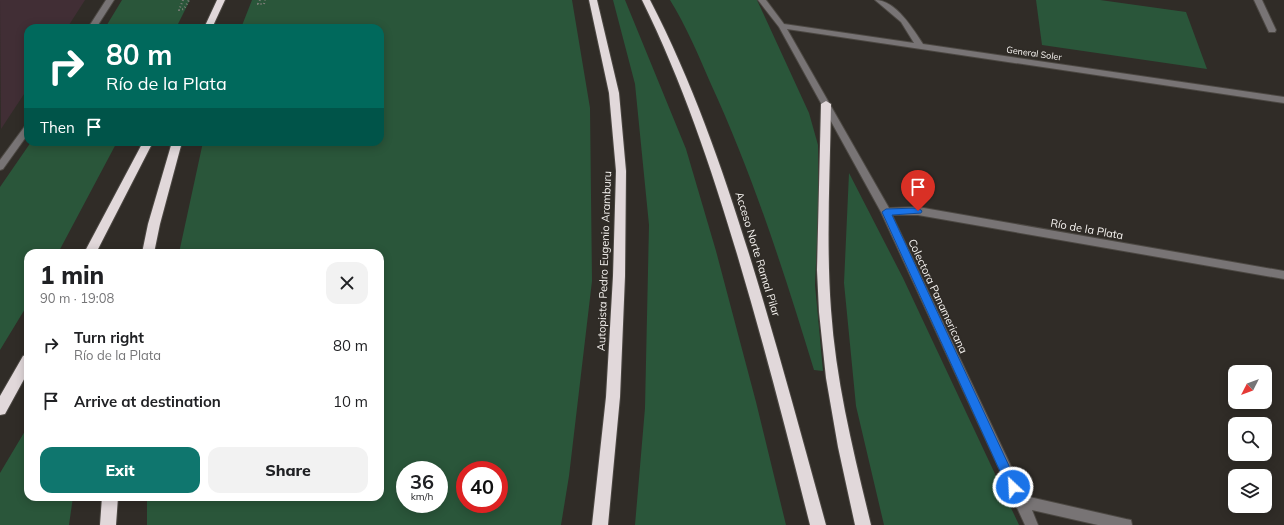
<!DOCTYPE html>
<meta charset="utf-8">
<style>
body{margin:0;font-family:Mulish,sans-serif;background:#f2f2f2;color:#202124;height:100vh;display:flex;flex-direction:column;font-size:15px;white-space:nowrap}
*{box-sizing:border-box;margin:0}
p{font-size:13px;color:#757577}
.icon{flex:none;width:22px;height:22px;fill:none;stroke:currentColor;stroke-width:2;stroke-linecap:round;stroke-linejoin:round}
.map{position:relative;flex:1;overflow:hidden}
.details{position:absolute;left:24px;top:249px;width:360px;height:252px;display:flex;flex-direction:column;background:#fff;border-radius:12px;box-shadow:0 2px 10px #0003}
.details>*{flex:none}
.banner{position:absolute;left:24px;top:24px;width:360px;height:122px;border-radius:12px;box-shadow:0 2px 10px #0003;background:#00695c;color:#fff;overflow:hidden}
.needle{width:26px;rotate:228deg}
.buttons{position:absolute;left:1228px;top:365px;display:grid;gap:8px}
.buttons a{display:grid;place-items:center;width:44px;height:44px;border-radius:8px;background:#fff;box-shadow:0 2px 10px #0003;font-size:20px}
.speed{position:absolute;left:396px;top:461px;display:flex;gap:8px;font-size:20px;font-weight:700;text-align:center}
.speed>*{display:grid;place-content:center;width:52px;height:52px;border-radius:50%;background:#fff;box-shadow:0 2px 10px #0003;line-height:1}
.speed small{font-size:10px;font-weight:400}
.speed .limit{border:6px solid #d22;background:#fff;color:#111}
.pin{position:absolute;display:grid;place-items:center;width:34px;height:34px;color:#fff;margin:-41px -17px;border-radius:50% 50% 50% 0;rotate:-45deg;box-shadow:0 0 4px #0007}
.pin .icon{rotate:45deg}
.me{position:absolute;width:44px;margin:-22px;rotate:335deg;stroke-linejoin:round;filter:drop-shadow(0 0 3px #0008)}
.turn{display:flex;align-items:center;gap:14px;height:84px;padding:0 16px;font-size:18px}
.turn .icon{width:52px;height:52px;stroke-width:2.5}
.turn b{display:block;font-size:28px;line-height:34px}
.then{display:flex;align-items:center;height:38px;padding:0 16px;background:#0003;gap:8px;font-size:15px}
.round{display:grid;place-items:center;flex:none;width:42px;height:42px;border-radius:12px;background:#f2f2f2}
.headline{display:flex;align-items:center;justify-content:space-between;height:68px;padding:0 16px}
h1{font-size:24px;font-weight:800;line-height:30px}
.button{display:flex;gap:8px;margin-top:auto;padding:8px 16px}
.button a{flex:1;height:46px;border-radius:12px;background:#0f766e;color:#fff;font-size:16px;font-weight:800;line-height:46px;text-align:center}
.button a+a{background:#f2f2f2;color:#202124}
ul{padding:0;list-style:none}
li{display:flex;align-items:center;gap:12px;height:56px;padding:0 16px}
li div{flex:1}
li b{display:block;font-size:15px}
li em{font-style:normal}
.map>svg:first-child{display:block}
.industrial{fill:#412e35}
.green{fill:#2a563a;fill-rule:evenodd}
.lines{fill:none;stroke-linecap:round;stroke-linejoin:round}
.minor-casing{stroke:#4c4843;stroke-width:2}
.highway-casing{stroke:#4c4843;stroke-width:2}
.path{stroke:#83807c;stroke-width:2;stroke-dasharray:1 2.5;stroke-linecap:butt}
.minor{fill:#787475;fill-rule:evenodd}
.highway{fill:#e1d8da;fill-rule:evenodd}
.route{fill:#1a73e8;stroke:#114b97}
.labels{text-anchor:middle;dominant-baseline:central;stroke-width:3.5;stroke-linejoin:round;paint-order:stroke}
.far-street-label{font-size:9px;fill:#f7f4f1;stroke:#302c27}
.street-label{font-size:11px;fill:#f7f4f1;stroke:#302c27}
</style>
<div class="map">
<svg width="1284" height="525" viewBox="0 0 1284 525">
<rect width="100%" height="100%" fill="#302c27"/>
<path class="industrial" d="M0 0H85L67 28H28V88L1 129Z"/>
<path class="green" d="M122 0H190L176 28H105Z
M252 0H572L590 108 592 281 569 476 561 525H147V497H380V253H179L203 142H380V28H241ZM405 470H439V504H405ZM465 470H499V504H465Z
M613 0H625L686 149 716 251 756 402 786 525H635L645 408 649 225 635 84Z
M670 0H757L809 113 818 145V221L815 285 823 371 814 370C784 272 753 175 710 82 698 54 686 26 670 0Z
M1036 0H1100L1186 12 1207 69 1042 45Z
M31 142H117L58 253H28V304L0 350V187Z
M849 173 903 278 1019 525H884L856 406 844 283Z
M28 426V497H73L69 525H0V473Z"/>
<g class="lines">
<defs>
<path id="minor" d="M106 0H114L96 28H88Z
M758 0H766L784 24 914 43 901 22 875 0C896 0 913 29 923 44L1284 97V103L787 29 889 208 918 207 1284 271V279L918 215H892L1025 496 1126 519 1131 520 1132 525H1098L1032 510 1038 525H1025L881 212 779 27Z
M1254 0H1262L1276 30 1275 32H1269L1268 30Z
M28 125V134L3 169 0 170V160L25 126Z"/>
<path id="highway" d="M217 0H225L212 28H204Z
M589 0H597L619 93 626 171 625 276 620 397 608 525H592L606 397 613 276 616 171 609 93Z
M642 0H650C692 81 722 167 749 254 777 344 801 434 826 525H810C787 434 764 344 737 254 711 167 682 81 642 0Z
M826 101 831 104C830 173 826 242 831 310 836 383 854 454 871 525H855L838 447 826 378 819 312 817 270 821 104Z
M143 142H153L96 253H84Z
M172 142H182L160 224 154 253H142L148 224Z
M28 354V372L5 414 0 415V396L23 356Z
M102 497H118L116 525H100Z"/>
</defs>
<use href="#minor" class="minor-casing"/>
<use href="#highway" class="highway-casing"/>
<path class="path" d="M183 0 179 10 184 9 189 0
M260 0 258 4H264L265 0"/>
<use href="#minor" class="minor"/>
<use href="#highway" class="highway"/>
</g>
<path class="route" d="M918 208 922 211 921 213 892 215 1017 483 1019 487 1017 491 1013 492 1009 491 882 212 886 209Z"/>
<g class="labels">
<g class="far-street-label">
<text transform="translate(1034 53) rotate(8)">General Soler</text>
</g>
<g class="street-label">
<text transform="translate(1087 229) rotate(10)">Río de la Plata</text>
<text transform="translate(758 254) rotate(73)">Acceso Norte Ramal Pilar</text>
<text transform="translate(604 261) rotate(-88)">Autopista Pedro Eugenio Aramburu</text>
<text transform="translate(938 296) rotate(65)">Colectora Panamericana</text>
</g>
</g>
</svg>
<div class="buttons">
<a><svg class="needle" viewBox="-14 -14 28 28"><path d="M0-13l5 13h-10z" fill="#e53935"/><path d="M0 13l5-13h-10z" fill="#757577"/></svg></a>
<a><svg class="icon" aria-label="search" viewBox="0 0 24 24"><circle cx="10" cy="10" r="6"/><path d="M15 15l6 6"/></svg></a>
<a><svg class="icon" aria-label="layers" viewBox="0 0 24 24"><path d="M12 4l9 5-9 5-9-5zM3 14l9 5 9-5"/></svg></a>
</div>
<div class="speed"><div>36<small>km/h</small></div><div class="limit">40</div></div>
<div class="pin" style="left:918px;top:211px;background:#d93025"><svg class="icon" aria-label="arrive" viewBox="0 0 24 24"><path d="M6 21V4h12l-3 4 3 4H6"/></svg></div>
<svg class="me" style="left:1013px;top:487px" viewBox="-20 -20 40 40"><circle r="17" fill="#1a73e8" stroke="#fff" stroke-width="3"/><path d="M0-11L8 9 0 5-8 9z" fill="#fff"/></svg>
<div class="banner">
<div class="turn"><svg class="icon" aria-label="right" viewBox="0 0 24 24"><path d="M7 20v-9h11M14 6l5 5-5 5"/></svg><div><b>80 m</b>Río de la Plata</div></div>
<div class="then">Then<svg class="icon" aria-label="arrive" viewBox="0 0 24 24"><path d="M6 21V4h12l-3 4 3 4H6"/></svg></div>
</div>
<section class="details">
<div class="headline"><div><h1>1 min</h1><p>90 m · 19:08</p></div><a class="round"><svg class="icon" aria-label="close" viewBox="0 0 24 24"><path d="M6 6l12 12M18 6L6 18"/></svg></a></div>
<ul>
<li><svg class="icon" aria-label="right" viewBox="0 0 24 24"><path d="M7 20v-9h11M14 6l5 5-5 5"/></svg><div><b>Turn right</b><p>Río de la Plata</p></div><em>80 m</em></li>
<li><svg class="icon" aria-label="arrive" viewBox="0 0 24 24"><path d="M6 21V4h12l-3 4 3 4H6"/></svg><div><b>Arrive at destination</b></div><em>10 m</em></li>
</ul>
<div class="button"><a>Exit</a><a>Share</a></div>
</section>
</div>
